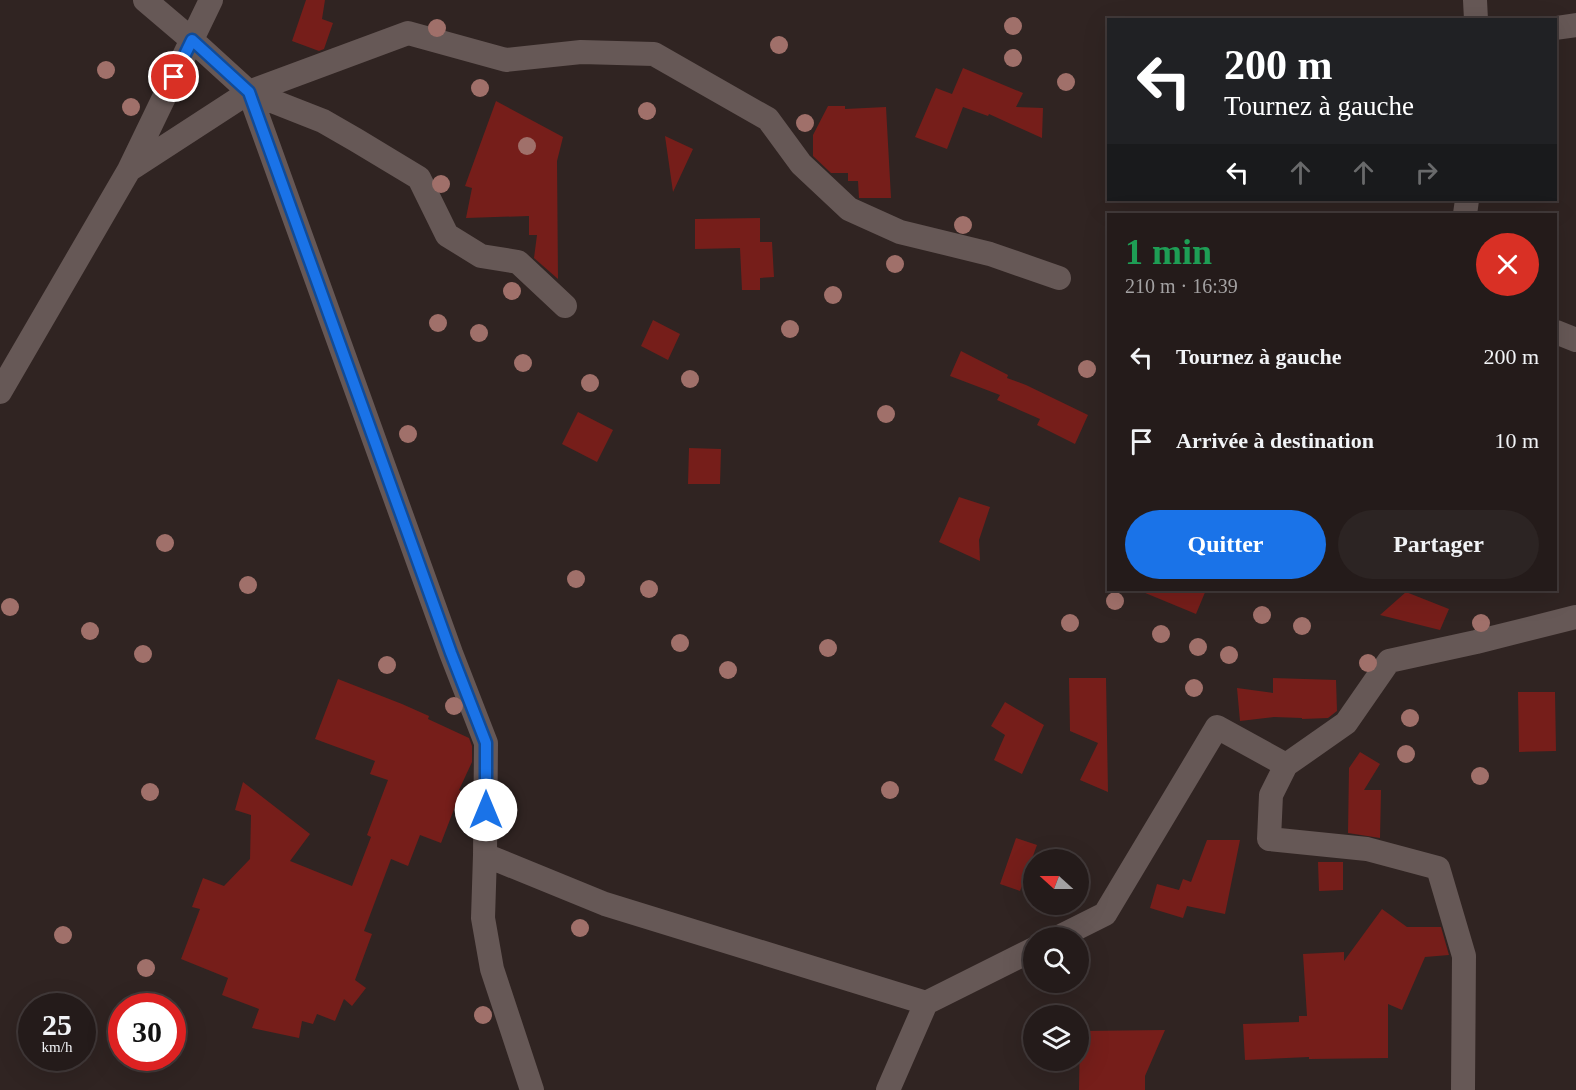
<!DOCTYPE html>
<html lang="fr">
<meta charset="utf-8">
<style>
body{margin:0;font-family:Georgia,serif;background:#2c2423;color:#f1f3f6;height:100vh;display:flex;flex-direction:column;font-size:22px;white-space:nowrap}
*{box-sizing:border-box;margin:0}
p{font-size:20px;color:#a3a1a2}
.icon{flex:none;width:33px;height:33px;fill:none;stroke:currentColor;stroke-width:2;stroke-linecap:round;stroke-linejoin:round}
.map{position:relative;flex:1;overflow:hidden}
.details{position:absolute;left:1107px;top:213px;width:450px;height:378px;display:flex;flex-direction:column;background:#241b1a;border-radius:0px;box-shadow:0 6px 24px #0002,0 0 0 2px #413939}
.details>*{flex:none}
.banner{position:absolute;left:1107px;top:18px;width:450px;height:183px;border-radius:0px;box-shadow:0 6px 24px #0002,0 0 0 2px #413939;background:#202124;color:#fff;overflow:hidden}
.needle{width:39px;rotate:291deg}
.fabs{position:absolute;left:1023px;top:849px;display:grid;gap:12px}
.fabs a{display:grid;place-items:center;width:66px;height:66px;border-radius:50%;background:#241b1a;box-shadow:0 6px 24px #0002,0 0 0 2px #413939;font-size:30px}
.speed{position:absolute;left:18px;top:993px;display:flex;gap:12px;font-size:30px;font-weight:700;text-align:center}
.speed>*{display:grid;place-content:center;width:78px;height:78px;border-radius:50%;background:#241b1a;box-shadow:0 6px 24px #0002,0 0 0 2px #413939;line-height:1}
.speed small{font-size:15px;font-weight:400}
.speed .limit{border:9px solid #d22;background:#fff;color:#111}
.pin{position:absolute;display:grid;place-items:center;width:51px;height:51px;color:#fff;margin:-26px;border:3px solid #fff;border-radius:50%;box-shadow:0 2px 6px #0007}
.me{position:absolute;width:66px;margin:-33px;rotate:0deg;stroke-linejoin:round;filter:drop-shadow(0 0 4px #0008)}
.turn{display:flex;align-items:center;gap:21px;height:126px;padding:0 18px;font-size:27px}
.turn .icon{width:78px;height:78px;stroke-width:2.5}
.turn b{display:block;font-size:42px;line-height:51px}
.lanes{display:flex;align-items:center;height:57px;padding:0 18px;background:#0003;justify-content:center;gap:30px;direction:ltr}
.lanes .off{opacity:.35}
.round{display:grid;place-items:center;flex:none;width:63px;height:63px;border-radius:32px;background:#2c2423}
.headline{display:flex;align-items:center;justify-content:space-between;height:102px;padding:0 18px}
h1{font-size:36px;font-weight:700;line-height:45px;color:#1e9e55}
.primary-button{display:flex;gap:12px;margin-top:auto;padding:12px 18px}
.primary-button a{flex:1;height:69px;border-radius:36px;background:#1a73e8;color:#fff;font-size:24px;font-weight:700;line-height:69px;text-align:center}
.primary-button a+a{background:#2c2423;color:#f1f3f6}
ul{padding:0;list-style:none}
li{display:flex;align-items:center;gap:18px;height:84px;padding:0 18px}
li div{flex:1}
li b{display:block;font-size:22px}
li em{font-style:normal}
.map>svg:first-child{display:block}
.building{fill:#761e1a}
.lines{fill:none;stroke-linecap:round;stroke-linejoin:round}
.minor{stroke:#665856;stroke-width:24}
.tree{fill:#a0706a}
.route-casing{stroke:#114b97;stroke-width:15}
.route{stroke:#1a73e8;stroke-width:10}
</style>
<div class="map">
<svg width="1576" height="1090" viewBox="0 0 1576 1090">
<rect width="100%" height="100%" fill="#302422"/>
<path class="building" d="M306 0H325L322 19 333 23 324 49 319 51 292 41Z
M963 68 1023 93 1016 107 1043 108 1042 138 989 114 988 116 963 107 947 149 915 137 936 88 952 94Z
M496 101 563 137 557 161 558 279 534 258 537 235H529V216L466 218 472 188 465 186Z
M828 106H845V109L886 107 891 198H859L858 181H848V173H831L813 156V135Z
M665 136 693 149 673 192Z
M760 218V242H772L774 277 760 278V290H742L740 248 695 249V219Z
M653 320 680 334 668 360 641 346Z
M961 351 1008 375 1007 378 1026 385 1088 415 1075 444 1037 425 1040 419 997 400 1000 395 950 376Z
M578 412 613 430 597 462 562 444Z
M689 448 721 449 720 484H688Z
M959 497 990 507 979 540 980 561 939 542Z
M1138 590H1206L1196 614Z
M1406 592 1449 609 1440 630 1380 615Z
M1069 678H1106L1108 792 1080 780 1098 743 1070 731Z
M1273 678 1336 680 1337 711 1328 718 1302 719V718L1274 717 1240 721 1237 688 1273 693Z
M338 679 402 704 429 716 428 719 469 738 472 746V762L459 790 461 791 441 843 420 835 408 866 391 859 364 931 372 934 355 980 366 988 352 1006 344 999 335 1021 317 1014 313 1024 302 1021 299 1038 252 1028 259 1009 222 995 228 978 181 959 200 909 192 907 203 878 224 886 250 859 251 815 235 810 243 782 310 834 290 861 352 886 371 837 367 835 388 780 370 774 375 761 315 739Z
M1518 692H1555L1556 751 1519 752Z
M1005 702 1044 725 1022 774 994 760 1005 735 991 726Z
M1360 752 1380 764 1364 790H1381L1380 838 1348 833 1349 768Z
M1016 838 1037 845 1020 891 1000 884Z
M1207 840H1240L1225 914 1187 906 1183 918 1150 908 1157 884 1179 890 1183 879 1191 882Z
M1318 862H1343V890L1319 891Z
M1382 909 1407 927H1441L1449 955 1425 957 1402 1010 1388 1004V1058L1309 1059V1057L1245 1060 1243 1024 1299 1022V1016H1307L1303 954 1344 952V961Z
M1165 1030 1145 1076V1090H1079L1080 1031Z"/>
<g class="lines">
<path class="minor" d="M145 0 192 40 249 92 323 121 356 140 419 178 447 235 481 256 518 262 565 306
M1475 0 1476 20
M1556 28 1576 25
M249 92 451 653 486 743 485 855 605 904 926 1003
M129 170 249 92 408 33 506 60 581 52 654 54 768 119 801 164 849 209 900 232 990 254 1059 278
M1465 214 1467 200
M1556 332 1576 340
M0 392 129 170 211 0
M485 855 483 918 492 969 532 1090
M1057 938 1105 914 1217 727 1286 765
M888 1090 926 1003 1034 949
M1463 1090 1464 956 1438 868 1367 849 1269 839 1271 795 1286 765 1346 723 1389 661 1476 642 1576 617"/>
</g>
<g class="tree">
<circle cx="1013" cy="26" r="9"/>
<circle cx="437" cy="28" r="9"/>
<circle cx="779" cy="45" r="9"/>
<circle cx="1013" cy="58" r="9"/>
<circle cx="106" cy="70" r="9"/>
<circle cx="1066" cy="82" r="9"/>
<circle cx="480" cy="88" r="9"/>
<circle cx="131" cy="107" r="9"/>
<circle cx="647" cy="111" r="9"/>
<circle cx="805" cy="123" r="9"/>
<circle cx="527" cy="146" r="9"/>
<circle cx="441" cy="184" r="9"/>
<circle cx="963" cy="225" r="9"/>
<circle cx="895" cy="264" r="9"/>
<circle cx="512" cy="291" r="9"/>
<circle cx="833" cy="295" r="9"/>
<circle cx="438" cy="323" r="9"/>
<circle cx="790" cy="329" r="9"/>
<circle cx="479" cy="333" r="9"/>
<circle cx="523" cy="363" r="9"/>
<circle cx="1087" cy="369" r="9"/>
<circle cx="690" cy="379" r="9"/>
<circle cx="590" cy="383" r="9"/>
<circle cx="886" cy="414" r="9"/>
<circle cx="408" cy="434" r="9"/>
<circle cx="165" cy="543" r="9"/>
<circle cx="576" cy="579" r="9"/>
<circle cx="248" cy="585" r="9"/>
<circle cx="649" cy="589" r="9"/>
<circle cx="1115" cy="601" r="9"/>
<circle cx="10" cy="607" r="9"/>
<circle cx="1262" cy="615" r="9"/>
<circle cx="1070" cy="623" r="9"/>
<circle cx="1481" cy="623" r="9"/>
<circle cx="1302" cy="626" r="9"/>
<circle cx="90" cy="631" r="9"/>
<circle cx="1161" cy="634" r="9"/>
<circle cx="680" cy="643" r="9"/>
<circle cx="1198" cy="647" r="9"/>
<circle cx="828" cy="648" r="9"/>
<circle cx="143" cy="654" r="9"/>
<circle cx="1229" cy="655" r="9"/>
<circle cx="1368" cy="663" r="9"/>
<circle cx="387" cy="665" r="9"/>
<circle cx="728" cy="670" r="9"/>
<circle cx="1194" cy="688" r="9"/>
<circle cx="454" cy="706" r="9"/>
<circle cx="1410" cy="718" r="9"/>
<circle cx="1406" cy="754" r="9"/>
<circle cx="1480" cy="776" r="9"/>
<circle cx="890" cy="790" r="9"/>
<circle cx="150" cy="792" r="9"/>
<circle cx="580" cy="928" r="9"/>
<circle cx="63" cy="935" r="9"/>
<circle cx="146" cy="968" r="9"/>
<circle cx="483" cy="1015" r="9"/>
</g>
<g class="lines">
<defs>
<path id="route" d="M174 77 192 40 249 92 451 653 486 743V810"/>
</defs>
<use href="#route" class="route-casing"/>
<use href="#route" class="route"/>
</g>
</svg>
<div class="fabs">
<a><svg class="needle" viewBox="-14 -14 28 28"><path d="M0-13l5 13h-10z" fill="#e53935"/><path d="M0 13l5-13h-10z" fill="#a3a1a2"/></svg></a>
<a><svg class="icon" aria-label="search" viewBox="0 0 24 24"><circle cx="10" cy="10" r="6"/><path d="M15 15l6 6"/></svg></a>
<a><svg class="icon" aria-label="layers" viewBox="0 0 24 24"><path d="M12 4l9 5-9 5-9-5zM3 14l9 5 9-5"/></svg></a>
</div>
<div class="speed"><div>25<small>km/h</small></div><div class="limit">30</div></div>
<div class="pin" style="left:174px;top:77px;background:#d93025"><svg class="icon" aria-label="arrive" viewBox="0 0 24 24"><path d="M6 21V4h12l-3 4 3 4H6"/></svg></div>
<svg class="me" style="left:486px;top:810px" viewBox="-20 -20 40 40"><circle r="19" fill="#fff"/><path d="M0-13L10 11 0 6-10 11z" fill="#1a73e8"/></svg>
<div class="banner">
<div class="turn"><svg class="icon" aria-label="left" viewBox="0 0 24 24"><path d="M17 20v-9H6M10 6l-5 5 5 5"/></svg><div><b>200 m</b>Tournez à gauche</div></div>
<div class="lanes"><svg class="icon" aria-label="left" viewBox="0 0 24 24"><path d="M17 20v-9H6M10 6l-5 5 5 5"/></svg><svg class="icon off" aria-label="ahead" viewBox="0 0 24 24"><path d="M12 20V5M6 11l6-6 6 6"/></svg><svg class="icon off" aria-label="ahead" viewBox="0 0 24 24"><path d="M12 20V5M6 11l6-6 6 6"/></svg><svg class="icon off" aria-label="right" viewBox="0 0 24 24"><path d="M7 20v-9h11M14 6l5 5-5 5"/></svg></div>
</div>
<section class="details">
<div class="headline"><div><h1>1 min</h1><p>210 m · 16:39</p></div><a class="round" style="background:#d93025;color:#fff"><svg class="icon" aria-label="close" viewBox="0 0 24 24"><path d="M6 6l12 12M18 6L6 18"/></svg></a></div>
<ul>
<li><svg class="icon" aria-label="left" viewBox="0 0 24 24"><path d="M17 20v-9H6M10 6l-5 5 5 5"/></svg><div><b>Tournez à gauche</b></div><em>200 m</em></li>
<li><svg class="icon" aria-label="arrive" viewBox="0 0 24 24"><path d="M6 21V4h12l-3 4 3 4H6"/></svg><div><b>Arrivée à destination</b></div><em>10 m</em></li>
</ul>
<div class="primary-button"><a>Quitter</a><a>Partager</a></div>
</section>
</div>
